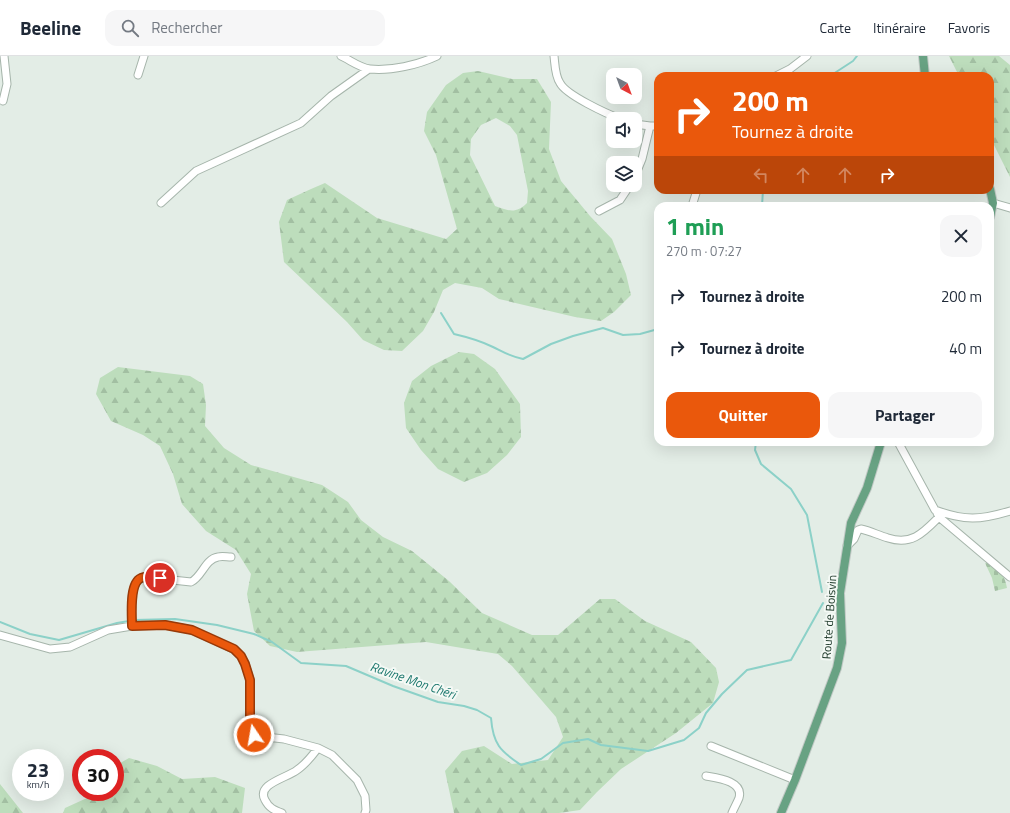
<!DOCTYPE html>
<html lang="fr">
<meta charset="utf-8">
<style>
body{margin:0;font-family:"Titillium Web",sans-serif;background:#f6f6f7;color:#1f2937;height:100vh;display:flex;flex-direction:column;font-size:15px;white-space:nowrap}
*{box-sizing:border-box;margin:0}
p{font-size:13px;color:#747a83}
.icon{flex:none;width:22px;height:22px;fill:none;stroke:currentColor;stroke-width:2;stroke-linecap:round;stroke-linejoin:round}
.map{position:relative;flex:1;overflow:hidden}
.details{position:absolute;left:654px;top:146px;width:340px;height:244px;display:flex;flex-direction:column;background:#fff;border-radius:12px;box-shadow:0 4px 16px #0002}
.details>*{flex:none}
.top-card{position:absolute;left:654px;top:16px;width:340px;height:122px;border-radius:12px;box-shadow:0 4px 16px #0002;background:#ea580c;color:#fff;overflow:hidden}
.needle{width:26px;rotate:139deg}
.fabs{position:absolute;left:606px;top:12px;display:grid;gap:8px}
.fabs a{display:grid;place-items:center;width:36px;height:36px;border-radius:8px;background:#fff;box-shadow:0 4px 16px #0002;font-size:20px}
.speed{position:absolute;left:12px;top:693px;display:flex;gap:8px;font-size:20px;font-weight:700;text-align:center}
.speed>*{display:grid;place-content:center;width:52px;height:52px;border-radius:50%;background:#fff;box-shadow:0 4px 16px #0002;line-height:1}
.speed small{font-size:10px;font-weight:400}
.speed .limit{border:6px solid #d22;background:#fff;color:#111}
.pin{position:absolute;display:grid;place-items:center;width:34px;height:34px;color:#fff;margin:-17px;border:2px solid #fff;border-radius:50%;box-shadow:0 1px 4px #0007}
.me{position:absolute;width:44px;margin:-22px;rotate:348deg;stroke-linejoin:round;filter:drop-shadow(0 0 3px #0008)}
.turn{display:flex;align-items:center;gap:14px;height:84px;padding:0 12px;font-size:18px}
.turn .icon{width:52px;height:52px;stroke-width:2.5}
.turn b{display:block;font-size:28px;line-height:34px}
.lanes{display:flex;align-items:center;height:38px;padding:0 12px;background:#0003;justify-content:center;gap:20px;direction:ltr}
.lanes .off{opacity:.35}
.round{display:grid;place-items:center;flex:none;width:42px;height:42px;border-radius:12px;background:#f6f6f7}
.summary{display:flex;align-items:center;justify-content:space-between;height:68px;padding:0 12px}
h1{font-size:24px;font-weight:700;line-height:30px;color:#1e9e55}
.button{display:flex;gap:8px;margin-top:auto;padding:8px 12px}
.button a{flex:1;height:46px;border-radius:12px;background:#ea580c;color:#fff;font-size:16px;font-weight:700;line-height:46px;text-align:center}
.button a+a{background:#f6f6f7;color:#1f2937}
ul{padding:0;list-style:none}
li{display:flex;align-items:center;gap:12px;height:52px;padding:0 12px}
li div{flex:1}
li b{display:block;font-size:15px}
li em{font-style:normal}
header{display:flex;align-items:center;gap:24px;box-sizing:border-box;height:56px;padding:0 20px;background:#fff;border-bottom:1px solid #e0e1e3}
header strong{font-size:19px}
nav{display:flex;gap:22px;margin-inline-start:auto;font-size:14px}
.search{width:280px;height:36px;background:#f6f6f7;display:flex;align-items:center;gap:10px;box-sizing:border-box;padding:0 14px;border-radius:12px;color:#747a83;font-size:15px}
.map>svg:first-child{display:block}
.forest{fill:url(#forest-firs);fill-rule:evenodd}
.cemetery{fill:url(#cemetery-stones)}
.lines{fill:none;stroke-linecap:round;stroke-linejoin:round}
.stream{stroke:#8cd1c8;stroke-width:2}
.minor-casing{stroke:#a6b5ab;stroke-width:9}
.major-casing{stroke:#c1c9c5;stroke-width:10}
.minor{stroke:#fff;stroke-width:7}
.major{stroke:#68a283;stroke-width:8}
.route-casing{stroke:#983908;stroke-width:10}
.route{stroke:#ea580c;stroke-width:7}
.labels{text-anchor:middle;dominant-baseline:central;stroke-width:4;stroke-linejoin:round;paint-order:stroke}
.street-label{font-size:12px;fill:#233e2f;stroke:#f4f9f5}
.water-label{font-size:13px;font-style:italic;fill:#1e796f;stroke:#f4f9f5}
</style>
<header>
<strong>Beeline</strong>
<div class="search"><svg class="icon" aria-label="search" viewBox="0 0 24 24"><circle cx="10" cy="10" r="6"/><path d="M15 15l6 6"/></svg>Rechercher</div>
<nav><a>Carte</a><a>Itinéraire</a><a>Favoris</a></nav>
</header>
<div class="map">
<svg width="1010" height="757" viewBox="0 0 1010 757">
<defs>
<pattern id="forest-firs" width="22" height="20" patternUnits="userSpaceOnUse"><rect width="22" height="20" fill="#bdddbc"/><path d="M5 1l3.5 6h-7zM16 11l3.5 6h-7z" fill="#a2bfa2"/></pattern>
<pattern id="cemetery-stones" width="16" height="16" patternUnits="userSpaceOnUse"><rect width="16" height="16" fill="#bdddbc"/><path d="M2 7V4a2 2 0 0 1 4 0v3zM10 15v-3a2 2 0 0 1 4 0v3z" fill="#a2bfa2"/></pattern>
</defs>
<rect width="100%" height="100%" fill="#e3ede6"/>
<path class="forest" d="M949 0H999L1010 9V121L990 81V20H959Z
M478 15 512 23H537L551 46 549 93 561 125 590 160 612 183 626 218 631 239 614 256 601 265 575 261 499 243 482 232 455 227 443 234 434 256 423 275 402 295 384 294 363 284 347 266 284 206 279 166 287 144 311 133 325 127 377 162 446 183 457 173 436 99 424 75 427 56 446 29 463 17ZM496 62 510 70 517 79 528 135 527 147C516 158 509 155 495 150L470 99 471 83 481 69Z
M459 296 474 298 495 313 520 348 521 381 507 399 487 417 464 426 438 413 421 394 406 372 404 347 412 325 431 310Z
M118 311 190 320 203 328 206 349 205 370 224 392 251 409 322 429 348 446 361 464 383 481 412 495 449 525 482 557 532 579H558L600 543H615L645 565 691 586 716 612 719 626 713 647 676 677 621 713 597 736 580 754 559 757H454L445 715 462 695 484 690 512 708 548 704 563 681 556 661 512 610 498 598 426 586 297 596 270 590 254 575 247 538 251 518 236 494 206 475 182 448 173 418 160 390 143 379 111 365 96 338 100 322Z
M129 702 157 710 182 723 215 721 245 732 242 757H63L65 752 87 742 91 736H115V710Z
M0 728 23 757H0Z"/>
<path class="cemetery" d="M985 507 994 508C1001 515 1005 521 1007 532L995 535 992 522Z"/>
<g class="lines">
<path class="stream" d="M830 20 853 5 857 0
M762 150 763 134
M441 257 454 278C467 281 481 285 493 291 505 297 509 300 523 303L551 288 573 280 603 272 623 279 640 278 658 273
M756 386 755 394 761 408 791 433 807 459 822 536
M134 564 175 563 217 569 254 578 272 586 301 607 346 610 393 630 438 646 464 650 477 654 491 662C493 688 500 695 521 709L541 703 563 687 588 683 601 689 648 695 684 684 699 672 706 657 722 638 747 614 791 604 823 547
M0 566 30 578 59 584 117 567 129 565"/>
<defs>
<path id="minor" d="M341 0C350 4 360 12 370 13 391 15 418 9 437 0
M554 0C555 8 555 20 560 27 566 39 607 58 621 63
M138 19 144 0
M776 20 790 13 807 0
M3 45 7 28 4 0
M635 68 650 70H658
M635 120 642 103 650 70
M161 147 196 115 301 67 331 40 369 13
M993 147 1010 152
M692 150 697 134
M599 155 620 144 630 129
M898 386 935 454C965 465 980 464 1010 455
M937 457 939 461 1010 521
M847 490 854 483 858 474 861 473C870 475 878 479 888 482 912 490 924 476 939 461
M132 570C132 557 128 523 145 521L191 526C202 521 205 503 218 501 222 500 227 501 231 501
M0 579 50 593 70 591 108 574 132 570 165 569 192 574 233 593 241 600 245 607 250 624V675L257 680 284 683 318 692 332 699 357 724 365 740 366 754 365 757
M711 690 795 724
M706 720C717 722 744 725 739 742 737 747 734 752 732 757
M282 757C274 754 269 752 265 744 256 728 287 722 297 714 306 708 312 700 318 692"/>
<path id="major" d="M923 0 925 20
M990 133 993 147 990 161
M781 757 795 724 837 612 842 587 840 537 851 467 867 432 881 386"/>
</defs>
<use href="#minor" class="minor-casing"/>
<use href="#major" class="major-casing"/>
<use href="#minor" class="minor"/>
<use href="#major" class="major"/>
</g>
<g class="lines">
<defs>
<path id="route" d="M160 522C155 522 147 519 141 522 129 527 132 559 132 570L165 569 192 574 234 593 241 600 245 608 250 624V675L254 679"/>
</defs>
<use href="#route" class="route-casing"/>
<use href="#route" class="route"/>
</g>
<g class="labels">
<g class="street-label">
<text transform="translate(829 561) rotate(-86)">Route de Boisvin</text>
</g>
<g class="water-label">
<text transform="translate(413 624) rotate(19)">Ravine Mon Chéri</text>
</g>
</g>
</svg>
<div class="fabs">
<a><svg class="needle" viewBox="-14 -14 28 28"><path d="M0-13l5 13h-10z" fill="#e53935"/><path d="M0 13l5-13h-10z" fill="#747a83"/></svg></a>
<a><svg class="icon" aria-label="sound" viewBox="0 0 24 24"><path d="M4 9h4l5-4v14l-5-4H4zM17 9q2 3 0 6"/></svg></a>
<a><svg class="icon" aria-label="layers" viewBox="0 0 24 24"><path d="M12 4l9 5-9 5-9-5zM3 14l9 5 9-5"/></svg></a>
</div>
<div class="speed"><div>23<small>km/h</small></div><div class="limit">30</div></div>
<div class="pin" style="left:160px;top:522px;background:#d93025"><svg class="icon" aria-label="arrive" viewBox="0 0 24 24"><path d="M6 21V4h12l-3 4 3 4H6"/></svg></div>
<svg class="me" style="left:254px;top:679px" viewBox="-20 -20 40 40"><circle r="17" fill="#ea580c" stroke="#fff" stroke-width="3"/><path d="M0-11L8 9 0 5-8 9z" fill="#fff"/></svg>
<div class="top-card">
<div class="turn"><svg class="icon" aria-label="right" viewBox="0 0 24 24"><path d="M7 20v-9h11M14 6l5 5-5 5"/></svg><div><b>200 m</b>Tournez à droite</div></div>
<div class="lanes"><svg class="icon off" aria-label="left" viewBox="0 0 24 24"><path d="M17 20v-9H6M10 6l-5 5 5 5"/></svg><svg class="icon off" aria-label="ahead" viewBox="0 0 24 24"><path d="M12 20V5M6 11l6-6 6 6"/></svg><svg class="icon off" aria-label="ahead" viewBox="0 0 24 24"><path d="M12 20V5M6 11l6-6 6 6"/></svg><svg class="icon" aria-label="right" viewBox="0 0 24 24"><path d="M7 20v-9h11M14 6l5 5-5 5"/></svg></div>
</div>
<section class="details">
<div class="summary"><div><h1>1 min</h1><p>270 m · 07:27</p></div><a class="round"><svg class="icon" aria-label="close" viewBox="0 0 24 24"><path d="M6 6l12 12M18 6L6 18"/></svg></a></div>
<ul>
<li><svg class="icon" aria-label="right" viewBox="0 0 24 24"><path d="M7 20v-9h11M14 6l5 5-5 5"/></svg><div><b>Tournez à droite</b></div><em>200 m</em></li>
<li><svg class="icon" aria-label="right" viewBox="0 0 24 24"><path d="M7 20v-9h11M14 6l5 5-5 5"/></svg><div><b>Tournez à droite</b></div><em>40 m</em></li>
</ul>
<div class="button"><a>Quitter</a><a>Partager</a></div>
</section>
</div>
